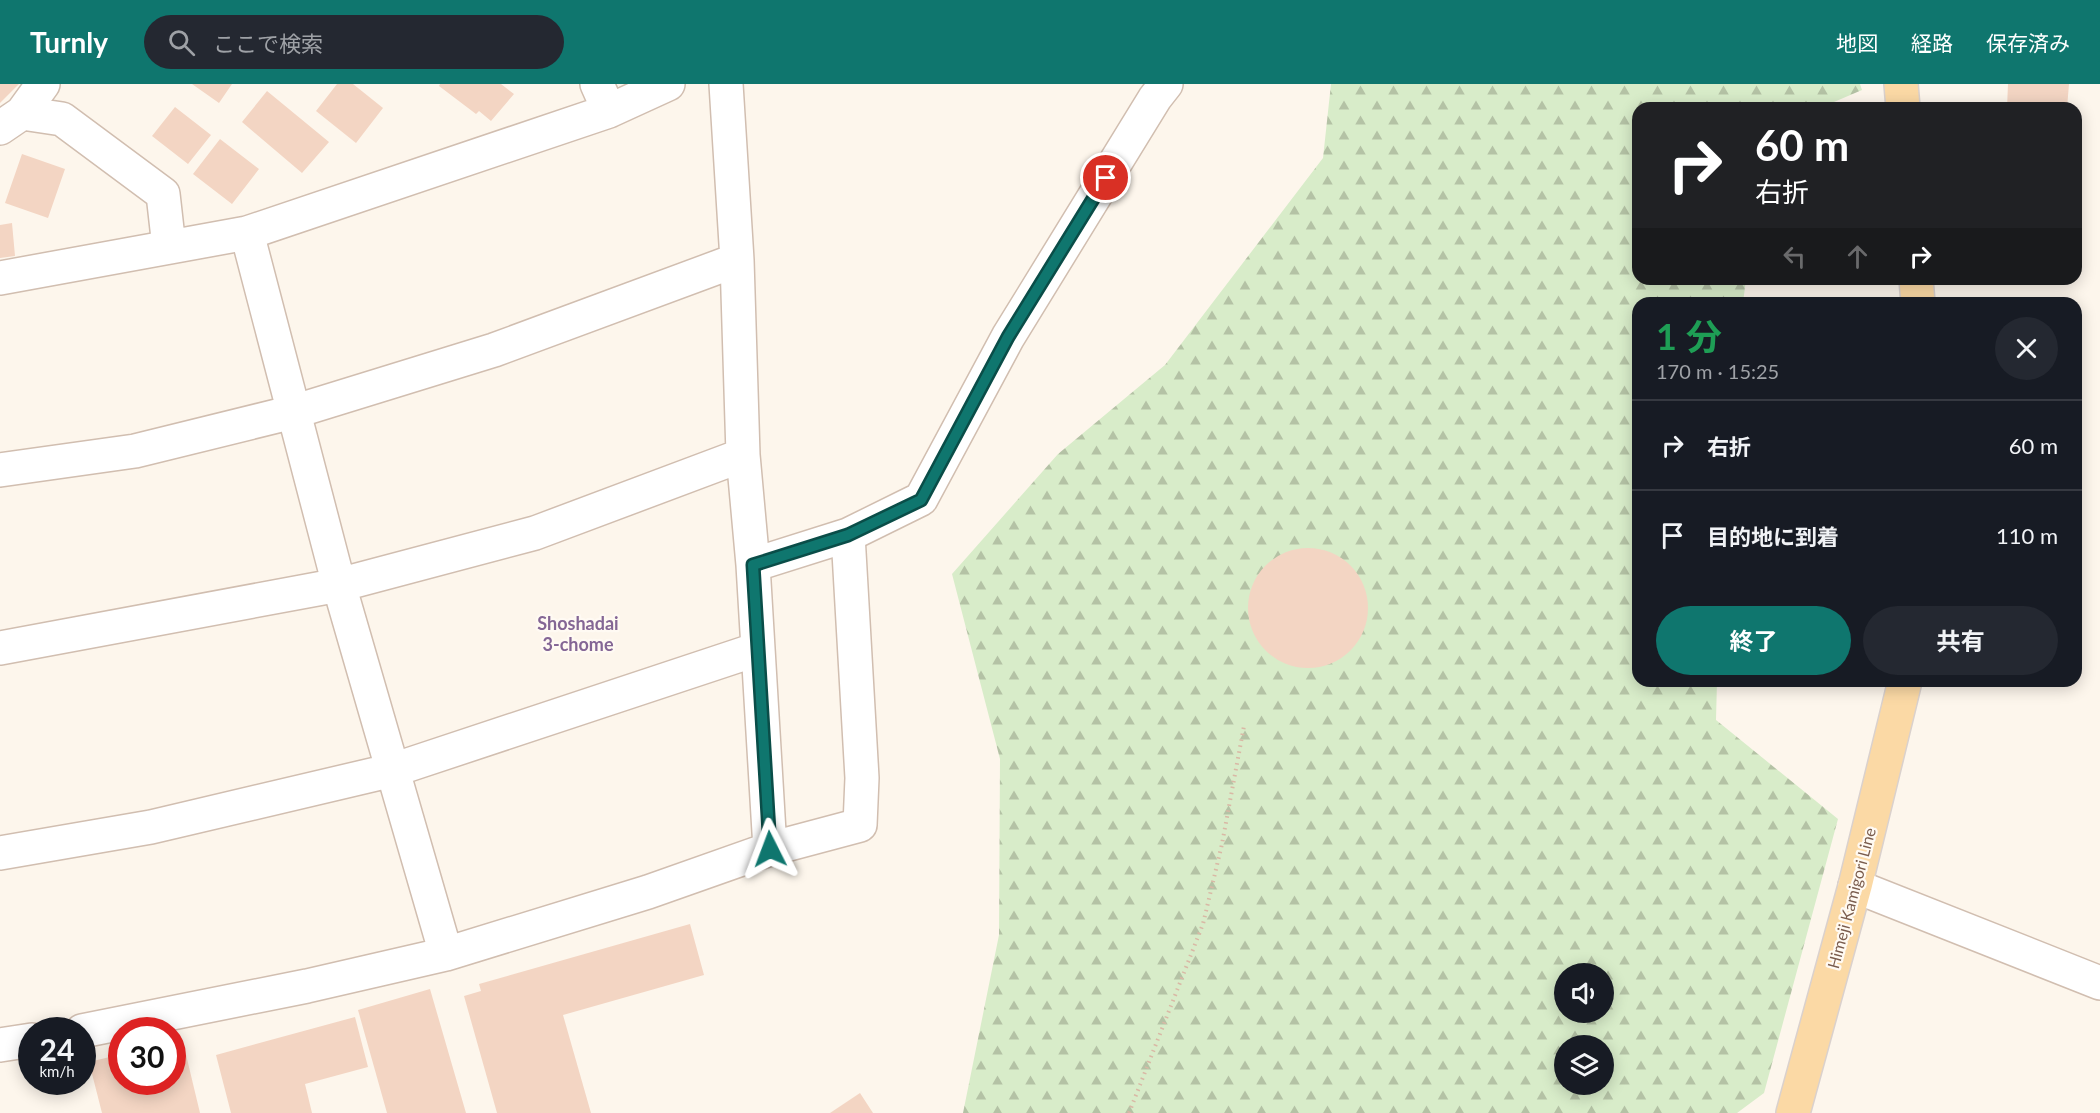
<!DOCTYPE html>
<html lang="ja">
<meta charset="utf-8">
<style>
body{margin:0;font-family:Lato,"Noto Sans JP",sans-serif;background:#242831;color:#f1f3f6;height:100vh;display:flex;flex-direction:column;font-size:22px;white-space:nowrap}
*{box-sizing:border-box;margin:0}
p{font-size:20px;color:#9ea1a6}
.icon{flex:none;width:33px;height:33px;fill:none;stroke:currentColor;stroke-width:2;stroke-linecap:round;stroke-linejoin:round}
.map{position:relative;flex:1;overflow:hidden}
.sheet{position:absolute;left:1632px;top:213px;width:450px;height:390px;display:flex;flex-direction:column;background:#171b24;border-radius:18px;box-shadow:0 3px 15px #0003}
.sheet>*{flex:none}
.guide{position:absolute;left:1632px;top:18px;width:450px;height:183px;border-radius:18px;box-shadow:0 3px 15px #0003;background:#202124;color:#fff;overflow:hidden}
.controls{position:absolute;left:1554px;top:879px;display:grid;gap:12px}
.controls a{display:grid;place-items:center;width:60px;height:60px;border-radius:50%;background:#171b24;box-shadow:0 3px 15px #0003;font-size:30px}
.speed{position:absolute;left:18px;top:933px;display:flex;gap:12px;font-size:30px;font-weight:700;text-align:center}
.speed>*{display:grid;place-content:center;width:78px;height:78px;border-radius:50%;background:#171b24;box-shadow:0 3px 15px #0003;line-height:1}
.speed small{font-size:15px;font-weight:400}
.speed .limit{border:9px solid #d22;background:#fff;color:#111}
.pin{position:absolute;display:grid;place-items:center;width:51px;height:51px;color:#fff;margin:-26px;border:3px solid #fff;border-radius:50%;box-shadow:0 2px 6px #0007}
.me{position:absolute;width:66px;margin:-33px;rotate:357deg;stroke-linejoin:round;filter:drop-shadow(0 0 4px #0008)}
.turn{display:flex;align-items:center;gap:21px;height:126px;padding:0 24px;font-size:27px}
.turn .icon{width:78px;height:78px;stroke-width:2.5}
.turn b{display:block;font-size:42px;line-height:51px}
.lanes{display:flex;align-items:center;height:57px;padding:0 24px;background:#0003;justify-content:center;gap:30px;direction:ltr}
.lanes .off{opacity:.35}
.round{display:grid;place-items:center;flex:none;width:63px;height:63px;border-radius:32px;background:#242831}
.summary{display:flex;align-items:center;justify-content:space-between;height:102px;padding:0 24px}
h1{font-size:36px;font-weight:700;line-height:45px;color:#1e9e55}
.action{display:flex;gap:12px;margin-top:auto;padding:12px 24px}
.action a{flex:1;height:69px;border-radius:36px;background:#0f766e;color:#fff;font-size:24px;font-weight:700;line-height:69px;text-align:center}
.action a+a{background:#242831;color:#f1f3f6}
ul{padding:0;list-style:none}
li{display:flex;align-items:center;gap:18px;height:90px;padding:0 24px;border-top:2px solid #363941}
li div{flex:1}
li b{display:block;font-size:22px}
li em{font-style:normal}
header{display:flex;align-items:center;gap:36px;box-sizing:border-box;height:84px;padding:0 30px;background:#0f766e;color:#fff}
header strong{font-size:28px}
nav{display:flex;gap:33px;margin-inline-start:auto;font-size:21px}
.search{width:420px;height:54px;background:#242831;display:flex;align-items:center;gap:15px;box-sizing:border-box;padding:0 21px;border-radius:33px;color:#9ea1a6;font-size:22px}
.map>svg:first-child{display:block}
.forest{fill:url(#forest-firs);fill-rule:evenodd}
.building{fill:#f3d5c3}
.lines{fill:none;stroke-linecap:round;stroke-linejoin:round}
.street-casing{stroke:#d1beb0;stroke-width:36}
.primary-casing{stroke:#dad1cd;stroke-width:36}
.path{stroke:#d9b8a5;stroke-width:4;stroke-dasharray:1.5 4.5;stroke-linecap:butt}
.street{stroke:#fff;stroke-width:33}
.primary{stroke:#fbd9a5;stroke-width:33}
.route-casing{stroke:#0a4d48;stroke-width:15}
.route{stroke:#0f766e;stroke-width:10}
.labels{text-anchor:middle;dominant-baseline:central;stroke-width:4.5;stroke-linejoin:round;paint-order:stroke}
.street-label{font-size:16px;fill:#7a5c4d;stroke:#fffaf3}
.neighbourhood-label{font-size:18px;font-weight:bold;fill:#846695;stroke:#fffaf3}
</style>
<header>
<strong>Turnly</strong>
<div class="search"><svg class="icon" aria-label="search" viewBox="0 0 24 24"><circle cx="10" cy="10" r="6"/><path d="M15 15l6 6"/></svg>ここで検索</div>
<nav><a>地図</a><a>経路</a><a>保存済み</a></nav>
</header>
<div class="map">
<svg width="2100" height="1029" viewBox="0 0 2100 1029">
<defs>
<pattern id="forest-firs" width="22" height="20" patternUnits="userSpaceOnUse" patternTransform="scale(1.5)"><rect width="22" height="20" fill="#d8ecc9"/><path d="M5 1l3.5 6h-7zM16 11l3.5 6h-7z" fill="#b4c2a5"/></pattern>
</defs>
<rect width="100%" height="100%" fill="#fdf6ec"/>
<path class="forest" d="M1331 0H1860L1862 6 1820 24H1638V195H1746L1743 219H1638V597H1717L1716 636 1838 735 1764 1009 1737 1029H963L999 851 1000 675 952 490 1058 370 1165 281 1323 74ZM1564 890H1604V928H1564ZM1564 962H1604V1000H1564Z"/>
<path class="building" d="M0 0H19L0 19Z
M192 0H232L219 19Z
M337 0H353L383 24 356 59 316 27Z
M440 0H501L514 10 491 37 479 27 476 30 439 2Z
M2008 0H2069L2067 24H2007Z
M267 7 329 58 302 89 242 38Z
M175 23 211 51 188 80 152 52Z
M220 55 259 85 232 120 193 90Z
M22 70 65 85 48 134 5 119Z
M12 139 15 172 0 174V141Z
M1248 524a60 60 0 1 1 120 0a60 60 0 1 1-120 0Z
M690 840 704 891 563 931 591 1029H497L464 912 481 907 479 900Z
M430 905 466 1029H387L358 926Z
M355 933 368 983 305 1000 312 1029H231L216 971Z
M182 954 200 1029H102L89 978 122 970V998H172V957Z
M860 1009 873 1029H830Z"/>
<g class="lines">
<defs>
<path id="street" d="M597 0 609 27
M22 29 62 35 163 110 169 163
M0 44 22 29 43 0
M247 149 339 501 446 870
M0 194 247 149 609 27 668 0
M0 386 135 367 293 328 494 266 737 176
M753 481 848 451 921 415 1008 253 1155 14 1166 0
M0 564 339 501 535 449 743 371
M770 765 860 741 862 694 848 451
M0 769 151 743 393 686 758 565
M1855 802 2100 899
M82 947 307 902 446 870 648 808 770 765 753 481 743 371 737 176 726 0
M0 961 32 956"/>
<path id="primary" d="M1901 0 1903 24
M1916 195 1918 219
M1793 1029 1855 802 1905 597"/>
</defs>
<use href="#street" class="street-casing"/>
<use href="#primary" class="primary-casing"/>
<path class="path" d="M1129 1029 1203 840 1222 760 1244 642"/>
<use href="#street" class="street"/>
<use href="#primary" class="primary"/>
</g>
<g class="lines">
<defs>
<path id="route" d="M770 765 753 481 848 451 921 416 1008 253 1106 94"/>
</defs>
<use href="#route" class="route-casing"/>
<use href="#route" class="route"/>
</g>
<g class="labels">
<g class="street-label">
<text transform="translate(1851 814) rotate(-75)">Himeji Kamigori Line</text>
</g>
<g class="neighbourhood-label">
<text x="578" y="539">Shoshadai<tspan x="578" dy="21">3-chome</tspan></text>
</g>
</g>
</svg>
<div class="controls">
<a><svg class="icon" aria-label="sound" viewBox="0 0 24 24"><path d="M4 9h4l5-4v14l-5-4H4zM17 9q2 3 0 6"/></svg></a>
<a><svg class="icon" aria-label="layers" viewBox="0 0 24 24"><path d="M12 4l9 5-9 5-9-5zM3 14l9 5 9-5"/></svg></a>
</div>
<div class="speed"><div>24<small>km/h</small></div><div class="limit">30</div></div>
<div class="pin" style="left:1106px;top:94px;background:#d93025"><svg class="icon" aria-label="arrive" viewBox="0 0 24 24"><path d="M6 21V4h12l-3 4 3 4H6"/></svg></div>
<svg class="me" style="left:770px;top:765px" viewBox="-20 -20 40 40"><path d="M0-17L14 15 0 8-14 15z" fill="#0f766e" stroke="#fff" stroke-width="4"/></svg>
<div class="guide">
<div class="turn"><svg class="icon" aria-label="right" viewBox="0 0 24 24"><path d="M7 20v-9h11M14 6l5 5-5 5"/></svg><div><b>60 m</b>右折</div></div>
<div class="lanes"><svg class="icon off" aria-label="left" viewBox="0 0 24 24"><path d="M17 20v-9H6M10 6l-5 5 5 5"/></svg><svg class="icon off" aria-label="ahead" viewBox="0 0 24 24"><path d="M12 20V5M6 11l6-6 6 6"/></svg><svg class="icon" aria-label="right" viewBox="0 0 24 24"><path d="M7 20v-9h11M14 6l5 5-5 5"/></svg></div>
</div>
<section class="sheet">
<div class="summary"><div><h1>1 分</h1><p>170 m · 15:25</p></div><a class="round"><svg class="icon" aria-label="close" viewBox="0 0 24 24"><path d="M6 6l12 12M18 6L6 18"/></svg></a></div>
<ul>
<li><svg class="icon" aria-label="right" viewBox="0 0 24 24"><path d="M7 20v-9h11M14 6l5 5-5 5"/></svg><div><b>右折</b></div><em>60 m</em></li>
<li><svg class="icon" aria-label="arrive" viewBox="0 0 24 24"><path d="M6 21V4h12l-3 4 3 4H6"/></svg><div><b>目的地に到着</b></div><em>110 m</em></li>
</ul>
<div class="action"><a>終了</a><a>共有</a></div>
</section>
</div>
